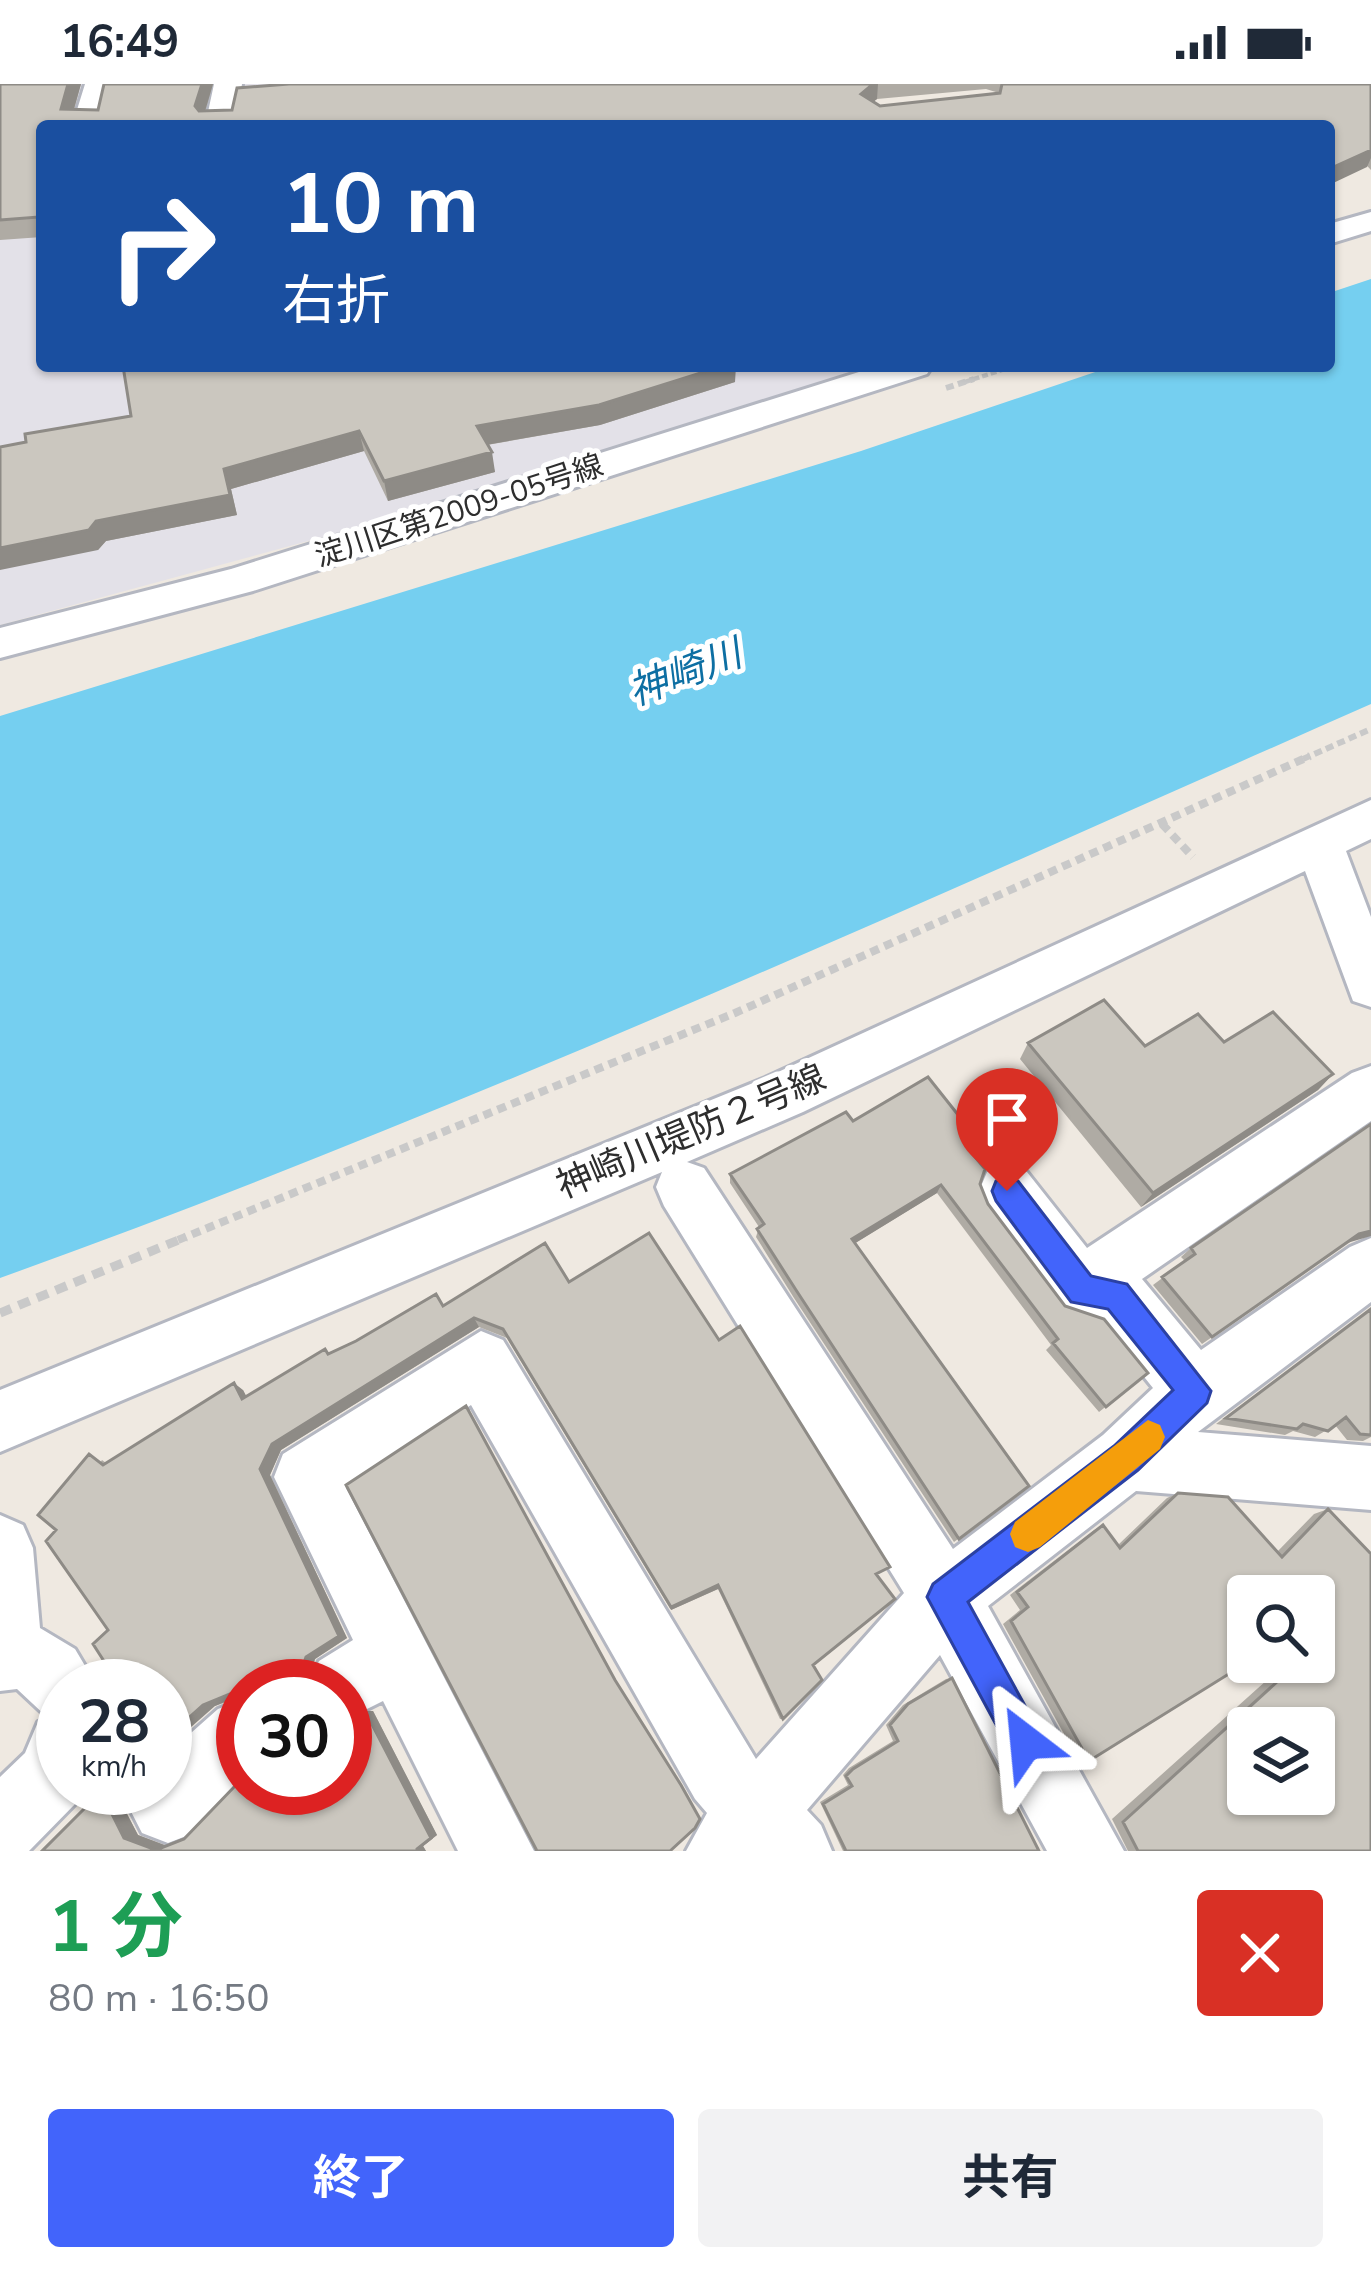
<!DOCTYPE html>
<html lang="ja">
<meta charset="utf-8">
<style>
body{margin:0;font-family:"Nunito Sans","Noto Sans JP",sans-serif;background:#f2f2f3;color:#1f2937;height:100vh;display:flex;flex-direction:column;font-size:45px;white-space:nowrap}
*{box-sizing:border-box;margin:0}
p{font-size:39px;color:#747a83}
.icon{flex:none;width:66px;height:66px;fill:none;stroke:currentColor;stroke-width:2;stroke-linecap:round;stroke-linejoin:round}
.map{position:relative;height:1767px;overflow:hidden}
.panel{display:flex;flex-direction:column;background:#fff;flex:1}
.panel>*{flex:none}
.top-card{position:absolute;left:36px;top:36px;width:1299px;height:252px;border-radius:12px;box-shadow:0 3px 9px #0004;background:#1a4fa0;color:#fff;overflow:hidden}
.buttons{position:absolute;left:1227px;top:1491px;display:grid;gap:24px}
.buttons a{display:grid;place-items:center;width:108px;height:108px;border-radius:12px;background:#fff;box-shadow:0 3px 9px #0004;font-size:60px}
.speed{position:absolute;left:36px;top:1575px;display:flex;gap:24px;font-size:60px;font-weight:700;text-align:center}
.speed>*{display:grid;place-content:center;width:156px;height:156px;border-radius:50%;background:#fff;box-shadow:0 3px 9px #0004;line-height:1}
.speed small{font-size:30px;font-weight:400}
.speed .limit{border:18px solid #d22;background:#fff;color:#111}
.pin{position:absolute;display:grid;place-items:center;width:102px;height:102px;color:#fff;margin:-123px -51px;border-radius:50% 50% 50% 0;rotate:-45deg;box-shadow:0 0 12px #0007}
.pin .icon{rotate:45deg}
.me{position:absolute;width:132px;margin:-66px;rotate:331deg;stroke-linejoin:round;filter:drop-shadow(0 0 9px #0008)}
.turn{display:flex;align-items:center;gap:42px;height:252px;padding:0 48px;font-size:54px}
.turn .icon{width:156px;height:156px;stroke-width:2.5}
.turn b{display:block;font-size:84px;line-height:102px}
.round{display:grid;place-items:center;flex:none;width:126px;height:126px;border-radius:12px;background:#f2f2f3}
.head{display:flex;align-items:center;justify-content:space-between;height:204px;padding:0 48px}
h1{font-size:72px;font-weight:700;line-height:90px;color:#1e9e55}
.cta{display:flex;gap:24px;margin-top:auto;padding:24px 48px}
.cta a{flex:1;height:138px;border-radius:12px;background:#4264fb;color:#fff;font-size:48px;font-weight:700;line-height:138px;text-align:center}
.cta a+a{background:#f2f2f3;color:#1f2937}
.status{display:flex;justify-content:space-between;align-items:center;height:84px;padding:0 60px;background:#fff;direction:ltr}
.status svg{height:33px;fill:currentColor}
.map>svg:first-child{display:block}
.industrial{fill:#e3e1e8}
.water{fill:#75cff0}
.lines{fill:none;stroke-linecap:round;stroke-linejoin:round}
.minor-casing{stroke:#b4b7c1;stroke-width:6}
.path-far3{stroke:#c9c9c9;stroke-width:4.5;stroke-dasharray:6 3;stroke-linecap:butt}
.path-far2{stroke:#c9c9c9;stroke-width:6;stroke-dasharray:8 4.5;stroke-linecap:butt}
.path-far1{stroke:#c9c9c9;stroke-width:8;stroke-dasharray:9 6;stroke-linecap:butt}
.path{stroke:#c9c9c9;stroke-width:9;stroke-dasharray:12 8;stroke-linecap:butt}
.minor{fill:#fff;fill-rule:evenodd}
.wall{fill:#afaba4;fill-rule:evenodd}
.shaded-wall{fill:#8e8b86}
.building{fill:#cbc7bf;stroke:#8e8b86;stroke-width:3;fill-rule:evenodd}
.route{fill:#4264fb;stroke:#2b41a3;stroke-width:3}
.slow{fill:#f59e0b}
.labels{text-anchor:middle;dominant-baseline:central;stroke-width:10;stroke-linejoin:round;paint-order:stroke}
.far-street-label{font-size:30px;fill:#2e2e2e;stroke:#fff}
.street-label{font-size:36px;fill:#2e2e2e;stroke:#fff}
.water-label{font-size:39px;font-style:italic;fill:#0d6fa3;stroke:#fff}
</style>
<div class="status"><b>16:49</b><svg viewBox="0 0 49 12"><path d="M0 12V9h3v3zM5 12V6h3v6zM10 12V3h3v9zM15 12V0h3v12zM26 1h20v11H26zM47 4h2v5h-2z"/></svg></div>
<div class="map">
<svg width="1371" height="1767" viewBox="0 0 1371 1767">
<rect width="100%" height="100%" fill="#efe9e1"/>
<path class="industrial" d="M0 0H802L42 42V282H872L378 438 0 541Z"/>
<path class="water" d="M1371 195V620C918 820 466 1026 0 1194V632L861 367 1113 282H1329V209Z"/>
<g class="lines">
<defs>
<path id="minor" d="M85 0H113L102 42H72Z
M214 0H242L235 42H205Z
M1371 128V147L1329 160V140Z
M878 282H932L927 290 253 507 0 574V544L231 485Z
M1371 716V755L1346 767 1371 833V923L1353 917 1305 787 803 1028 687 1078 704 1084 953 1465 1103 1351 1153 1304 1100 1238 1062 1227 987 1126 979 1107 987 1088 1007 1080 1027 1088 1087 1164 1352 989 1371 982V1037L1142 1195 1201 1266 1350 1163 1371 1154V1218L1198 1348 1371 1362V1426L1136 1407 988 1522 1124 1767H1047L940 1571 807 1726 821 1741 832 1767H686L707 1729 695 1715 471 1321 346 1404 534 1767H458L383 1617 345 1636V1602H309L319 1577 353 1556 274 1393 283 1370 481 1247 503 1256 756 1675 904 1509 664 1122 656 1103 662 1088 0 1368V1306L765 994Z
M0 1431 23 1441 33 1464 40 1544 75 1565 97 1602H63V1704H84L78 1717 29 1767H0V1693L25 1669 38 1638 48 1634 17 1605 0 1607Z
M243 1615V1700L194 1749 168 1759 142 1749 119 1704H165V1672L218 1625Z"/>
</defs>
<use href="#minor" class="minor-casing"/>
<path class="path-far3" d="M965 298 1014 282"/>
<path class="path-far2" d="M946 304 974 295
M1303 675 1371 645"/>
<path class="path-far1" d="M1162 740 1193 773
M178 1156 735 929 1310 672"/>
<path class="path" d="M0 1229 186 1153"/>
<use href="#minor" class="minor"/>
</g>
<path class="wall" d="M0 0H81L74 26H98L104 0H213L205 27 232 26 289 0H1371V86L1329 42H42V153L0 156ZM986 5 999 9 880 22 873 18 877 15Z
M735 298 600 341 487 361 495 388 388 417 364 367 231 405 237 431 106 457 98 466 26 358 131 332Z
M1224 958 1333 990 1318 1006 1141 1123 1020 975 1028 959 1145 962Z
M853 1037 982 1061 975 1072 980 1100 988 1120 1065 1222 1148 1289 1099 1328 1046 1266 1051 1261 937 1109 855 1159 1029 1402 954 1458 794 1214 756 1153 759 1143 730 1099V1090Z
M1347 1159 1202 1260 1153 1201 1185 1177 1181 1173 1191 1164Z
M569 1198 719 1256 890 1483 877 1491 813 1581 783 1635H780L718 1505 671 1526 507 1254 479 1243 281 1366 270 1391 347 1554 315 1575 306 1602H243V1704L373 1627 437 1751 423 1762 426 1767H42L115 1707 138 1751 166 1762 184 1755 236 1701 237 1614 215 1622 108 1546 56 1446 102 1376 106 1379 243 1306 246 1312 329 1269 443 1222Z
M1371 1224V1353L1363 1357 1347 1356 1335 1341 1315 1353 1293 1347 1285 1351 1216 1340Z
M1178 1409 1277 1468 1314 1430 1328 1425 1371 1767H1128L1112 1735 1276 1588 1269 1578H1314V1512L1089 1677H1079L1003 1540 1020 1526 1010 1511 1094 1446 1103 1441 1118 1461 1167 1414Z
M952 1594 1039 1767H843L820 1718 848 1701 843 1691 849 1684 893 1657 886 1641 903 1621 946 1595Z"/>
<path class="shaded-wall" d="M68 0H81L69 42 61 25Z
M202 0H213L201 41 195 22Z
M873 0H878L877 15 859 29 861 10Z
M1371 66V74L1367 83 1329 101V85Z
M723 282H736L735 298 600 341 480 362 477 342Z
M359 347 364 367 231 405 237 431 106 457 98 466 0 486V464L96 437 224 385Z
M492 368 495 388 388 417 384 397Z
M1333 990 1318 1006 1141 1123 1153 1109Z
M941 1101 937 1109 849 1163 852 1155Z
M1371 1147V1152L1347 1159 1202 1260 1359 1150Z
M474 1234 479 1243 281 1366 270 1391 347 1554 315 1575 306 1602H296L306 1573 260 1385 272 1360Z
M234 1299 243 1306 252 1323 242 1315Z
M718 1501V1505L671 1526V1523Z
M230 1610 241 1611 215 1622 165 1666V1655L203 1621Z
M365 1627H373L437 1751 423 1762 426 1767H417Z
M115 1707 138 1751 170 1763 156 1766 124 1754 101 1708Z"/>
<path class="building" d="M0 0H68L61 25 98 26 104 0H202L195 22 199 27 232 26 237 4 289 0H873L861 10 880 22 1000 9 1002 0H1371V66L1329 85V42H42V150L38 133 0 136Z
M123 282H723L599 321 477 342 492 368 384 397 359 347 224 385 230 411 96 437 89 446 0 464V363L26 358 25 350 131 332Z
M1104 916 1145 962 1198 930 1224 958 1273 928 1333 990 1153 1109 1028 959Z
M928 993 982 1061 971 1068 985 1085 980 1100 988 1120 1065 1222 1104 1235 1148 1289 1106 1323 1053 1259 1058 1255 941 1101 852 1155 1029 1402 959 1455 796 1206 757 1145 764 1140 730 1090 846 1028 853 1037Z
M1371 1040V1147L1359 1150 1212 1253 1162 1193 1195 1170 1191 1164Z
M649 1149 719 1256 740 1242 890 1483 876 1490 895 1515 813 1581 822 1596 783 1635 718 1501 671 1523 503 1245 474 1234 272 1360 260 1385 339 1552 306 1573 296 1602H243V1704H345V1636L365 1627 431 1754 417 1765V1767H42L101 1708 124 1754 156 1766 184 1755 236 1701 237 1614 230 1610 203 1621 165 1655V1602H120L93 1560 108 1546 46 1457 56 1446 38 1431 89 1370 103 1381 234 1299 242 1315 325 1265 328 1270 356 1257 436 1210 443 1222 545 1159 569 1198Z
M1371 1225V1351L1360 1350 1346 1333 1328 1347 1303 1340 1297 1345 1226 1334Z
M466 1322 615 1596 681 1701 700 1735 695 1744 670 1767H537L346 1401Z
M1178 1409 1228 1413 1282 1473 1328 1425 1371 1470V1767H1138L1123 1738 1290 1586 1284 1578H1314V1512H1248V1578L1089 1677 1011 1537 1028 1523 1017 1508 1103 1441 1120 1464ZM1248 1644H1314V1710H1248Z
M952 1594 1039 1767H846L823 1720 852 1702 846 1692 853 1685 898 1657 890 1641 908 1620Z"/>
<path class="route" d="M1007 1093 1018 1097 1091 1192 1127 1200 1211 1307 1207 1319 1138 1386 968 1518 1045 1658 1040 1672 1026 1677 1013 1672 927 1513 933 1500 1114 1362 1173 1306 1108 1225 1071 1218 996 1117 992 1107 996 1097Z"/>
<path class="slow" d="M1148 1336 1160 1341 1165 1353 1160 1365 1040 1463 1028 1468 1015 1463 1010 1450 1015 1438Z"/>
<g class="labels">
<g class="far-street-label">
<text transform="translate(459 427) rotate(-18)">淀川区第2009-05号線</text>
</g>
<g class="street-label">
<text transform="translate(691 1048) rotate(-23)">神崎川堤防２号線</text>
</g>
<g class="water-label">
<text transform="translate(685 589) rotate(-21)">神崎川</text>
</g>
</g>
</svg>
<div class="buttons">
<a><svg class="icon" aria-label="search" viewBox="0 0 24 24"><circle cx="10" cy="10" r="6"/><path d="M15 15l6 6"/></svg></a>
<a><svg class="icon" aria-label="layers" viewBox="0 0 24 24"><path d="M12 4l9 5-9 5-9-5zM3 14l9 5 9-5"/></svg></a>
</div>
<div class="speed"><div>28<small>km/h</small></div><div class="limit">30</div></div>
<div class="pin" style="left:1007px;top:1107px;background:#d93025"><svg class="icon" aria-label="arrive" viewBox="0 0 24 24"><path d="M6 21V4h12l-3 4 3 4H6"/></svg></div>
<svg class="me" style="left:1026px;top:1658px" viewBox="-20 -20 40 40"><path d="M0-17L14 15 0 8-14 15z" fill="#4264fb" stroke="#fff" stroke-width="4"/></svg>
<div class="top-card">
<div class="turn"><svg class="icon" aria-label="right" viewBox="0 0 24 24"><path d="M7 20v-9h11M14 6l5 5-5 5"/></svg><div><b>10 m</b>右折</div></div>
</div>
</div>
<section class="panel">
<div class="head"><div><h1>1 分</h1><p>80 m · 16:50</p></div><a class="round" style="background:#d93025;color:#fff"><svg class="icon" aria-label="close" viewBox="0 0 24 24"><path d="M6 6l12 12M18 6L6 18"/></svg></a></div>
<div class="cta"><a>終了</a><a>共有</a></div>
</section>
